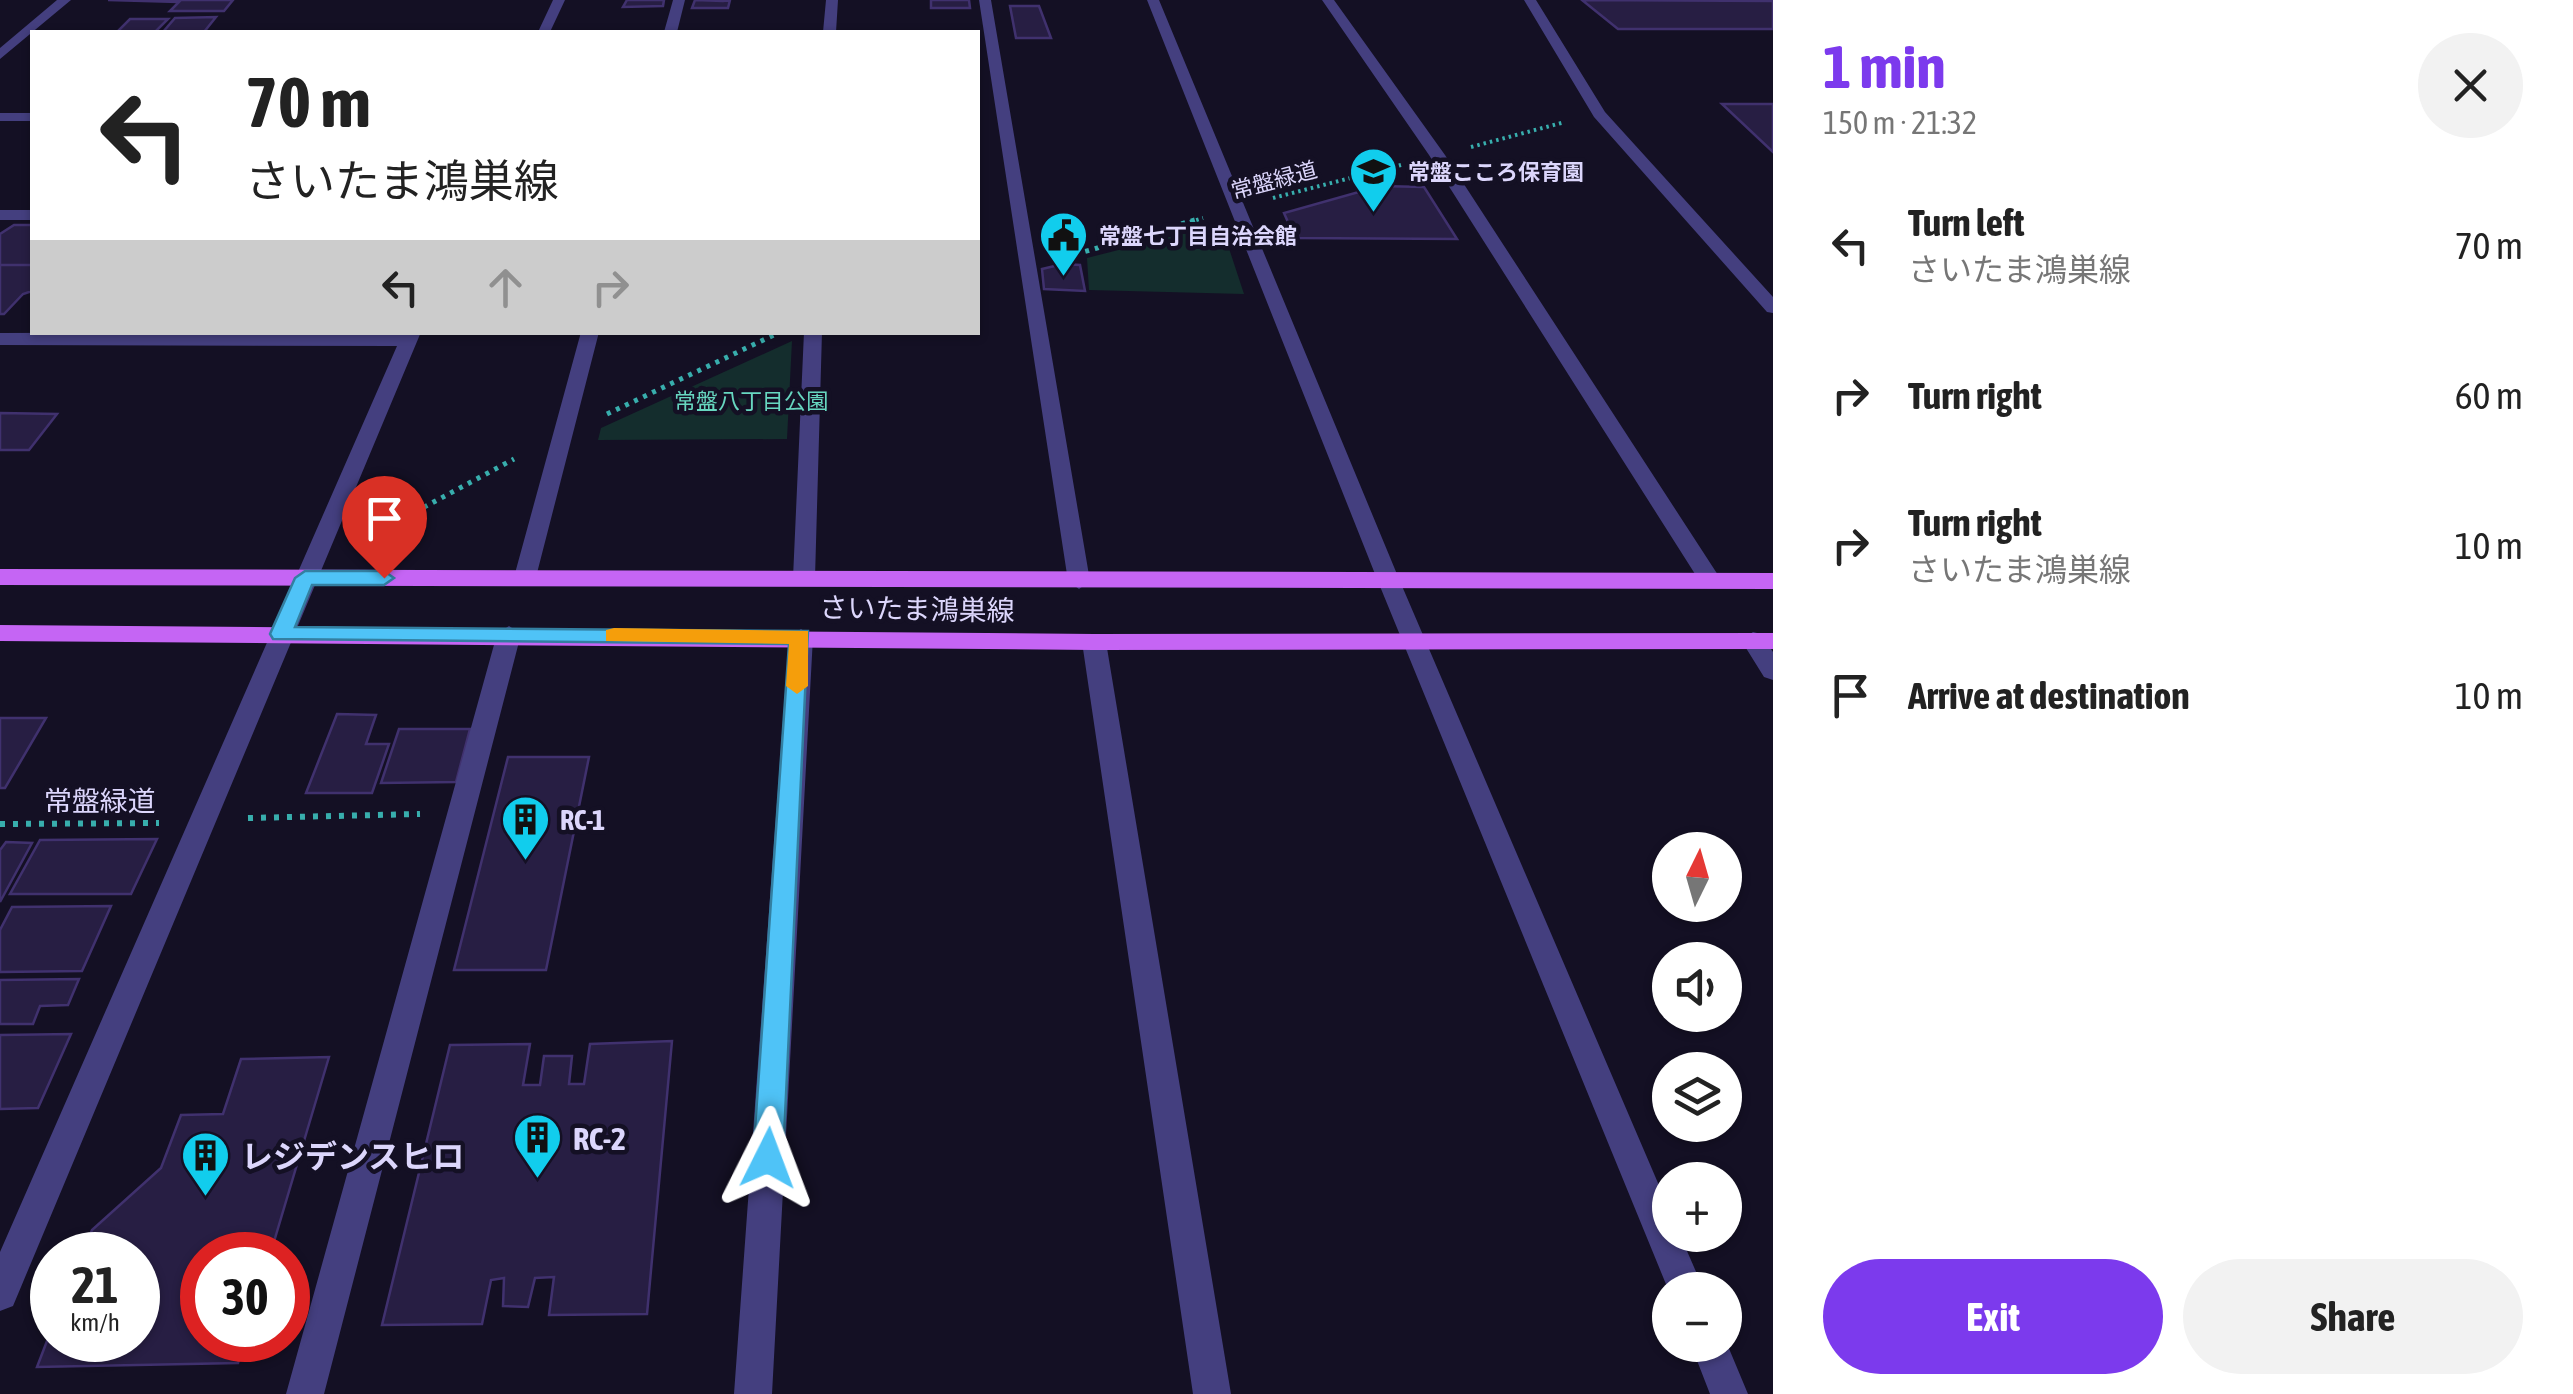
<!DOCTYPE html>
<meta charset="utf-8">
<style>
body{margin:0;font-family:"Asap Condensed","Noto Sans JP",sans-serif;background:#f2f2f2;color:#222;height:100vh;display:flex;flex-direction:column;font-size:38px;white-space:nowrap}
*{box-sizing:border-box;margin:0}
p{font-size:32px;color:#767676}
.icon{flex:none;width:55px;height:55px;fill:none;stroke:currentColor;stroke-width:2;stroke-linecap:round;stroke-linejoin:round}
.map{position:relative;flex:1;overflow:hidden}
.details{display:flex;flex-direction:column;background:#fff;width:800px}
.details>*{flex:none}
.hud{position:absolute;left:30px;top:30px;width:950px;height:305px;border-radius:0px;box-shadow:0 2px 8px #0004;background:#fff;color:#222;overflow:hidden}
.needle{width:65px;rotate:5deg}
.fabs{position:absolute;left:1652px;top:832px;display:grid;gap:20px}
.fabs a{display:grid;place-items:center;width:90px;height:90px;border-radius:50%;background:#fff;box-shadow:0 2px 8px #0004;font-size:50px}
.speed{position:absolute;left:30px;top:1232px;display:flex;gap:20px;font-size:50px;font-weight:700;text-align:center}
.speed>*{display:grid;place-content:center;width:130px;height:130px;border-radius:50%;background:#fff;box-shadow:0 2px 8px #0004;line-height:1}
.speed small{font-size:25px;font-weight:400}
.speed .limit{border:15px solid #d22;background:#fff;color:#111}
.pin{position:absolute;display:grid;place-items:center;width:85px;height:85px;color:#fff;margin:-102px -42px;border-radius:50% 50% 50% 0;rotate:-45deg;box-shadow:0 0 10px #0007}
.pin .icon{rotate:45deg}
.me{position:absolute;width:110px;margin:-55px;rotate:3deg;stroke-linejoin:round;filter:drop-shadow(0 0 8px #0008)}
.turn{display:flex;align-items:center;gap:35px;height:210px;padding:0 50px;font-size:45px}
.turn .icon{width:130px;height:130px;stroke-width:2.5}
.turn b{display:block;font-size:70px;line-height:85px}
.lanes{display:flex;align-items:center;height:95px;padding:0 50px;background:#0003;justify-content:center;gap:50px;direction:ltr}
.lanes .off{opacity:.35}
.round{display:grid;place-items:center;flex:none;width:105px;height:105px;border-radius:52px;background:#f2f2f2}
.summary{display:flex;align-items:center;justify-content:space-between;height:170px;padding:0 50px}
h1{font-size:60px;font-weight:700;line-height:75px;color:#7c3aed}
.action{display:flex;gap:20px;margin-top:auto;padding:20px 50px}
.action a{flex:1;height:115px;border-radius:60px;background:#7c3aed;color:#fff;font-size:40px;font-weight:700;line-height:115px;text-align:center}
.action a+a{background:#f2f2f2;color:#222}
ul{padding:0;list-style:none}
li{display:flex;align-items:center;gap:30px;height:150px;padding:0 50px}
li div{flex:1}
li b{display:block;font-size:38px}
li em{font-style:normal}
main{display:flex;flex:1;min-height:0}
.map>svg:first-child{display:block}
.green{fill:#142d2d}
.building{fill:#271e43;stroke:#40316e;stroke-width:2.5}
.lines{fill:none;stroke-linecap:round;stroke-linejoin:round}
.path-far2{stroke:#38aead;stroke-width:4;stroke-dasharray:2.5 4;stroke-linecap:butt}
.path-far1{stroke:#38aead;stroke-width:5;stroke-dasharray:4 6;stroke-linecap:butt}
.path{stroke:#38aead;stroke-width:6;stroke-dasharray:5 8;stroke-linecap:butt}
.minor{fill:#443f7f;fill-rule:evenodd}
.major{fill:#c565f4;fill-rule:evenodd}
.route{fill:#4fc3f7;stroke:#337fa1;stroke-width:2.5}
.slow{fill:#f59e0b}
.labels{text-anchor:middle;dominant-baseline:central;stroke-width:9;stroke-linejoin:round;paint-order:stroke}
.far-poi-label{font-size:22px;font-weight:bold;fill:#dcd6fc;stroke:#141024;text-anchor:start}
.far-street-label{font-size:22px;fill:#dcd6fc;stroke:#141024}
.far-park-label{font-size:22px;fill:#67d7c0;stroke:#141024}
.street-label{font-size:28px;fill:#dcd6fc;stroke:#141024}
.poi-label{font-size:28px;font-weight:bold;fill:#dcd6fc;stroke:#141024;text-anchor:start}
.near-poi-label{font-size:32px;font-weight:bold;fill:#dcd6fc;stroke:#141024;text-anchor:start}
</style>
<main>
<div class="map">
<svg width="1773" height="1394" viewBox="0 0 1773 1394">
<rect width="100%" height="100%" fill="#141024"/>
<path class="green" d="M1221 224 1244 294 1089 290 1087 258Z
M792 341 787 439 598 440 601 428Z"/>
<path class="building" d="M108 0H233L224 11H170L179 2Z
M627 0H664L663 6 623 7Z
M695 0 723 1 730 0 728 8H692Z
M931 0H969L970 8H931Z
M1582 0 1773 1V29H1618Z
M1010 6H1039L1051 38H1016Z
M216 17 204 32H163L175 18Z
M130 19H168L155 32H117Z
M1722 104H1773V152Z
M1380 186 1424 187 1457 239 1295 238 1284 213Z
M14 225H32V265H0V234Z
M1063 264 1080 265 1085 291 1044 289 1042 269Z
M0 265H32V291L23 294 4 314H0Z
M0 413 57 414 29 450H0Z
M337 714 376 715 366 744H389L372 793H306Z
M0 718H46L5 788H0Z
M399 729H470L456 782 381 783Z
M508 757H589L546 970H454Z
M157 839 131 894H10L40 840Z
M6 842 32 843 0 902V850Z
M111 906 82 971 0 972V930L12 907Z
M79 979 68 1005 40 1006 33 1024H0V980Z
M71 1034 38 1108 0 1109V1035Z
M672 1041 647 1314 549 1315 554 1277 535 1278 528 1307 503 1306 504 1278 491 1280 482 1324 382 1325 450 1045 530 1044 523 1085H540L544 1056H572L569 1084H584L590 1044Z
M329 1057 270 1255H202V1340H245L238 1363 37 1367 52 1328V1340H138V1255H82L92 1230 161 1168 181 1115 223 1114 241 1059Z"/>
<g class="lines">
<path class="path-far2" d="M1471 147 1565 122
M1273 198 1401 165
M1190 222 1203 218"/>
<path class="path-far1" d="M1066 257 1198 219
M607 414 776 334
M415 512 514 459"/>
<path class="path" d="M379 531 419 509
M248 818 420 814
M0 824 159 823"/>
<path class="minor" d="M57 0H71L0 59V48Z
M553 0H565L550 32H538Z
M673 0H685L677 32H664Z
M826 0H838L836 32H823Z
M979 0H991L1090 581 1079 589 1068 581Z
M1147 0H1159L1399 579 1670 1211V1235H1680L1704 1290H1670V1294L1377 579Z
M1322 0H1334L1445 155 1718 575 1721 580 1718 585H1702L1429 155Z
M1524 0H1536L1605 112 1773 297V313L1767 312 1594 117Z
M0 113H32V121H0Z
M0 210H32V220H0Z
M403 332H421L13 1306 0 1311V1252L397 346 0 345V333Z
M581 332H599L536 577 525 585 514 577Z
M804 332H822L815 578 804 586 793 578Z
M509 626 521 634 324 1394H286L497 634Z
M801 629 813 637 772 1394H734L789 637Z
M1753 632 1761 634 1773 652V680L1764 677 1741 640Z
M1094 634 1106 642 1231 1394H1193L1082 642Z
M1725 1339 1748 1394H1710L1691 1345H1725Z"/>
<path class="major" d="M0 569 1773 573V589L0 585Z
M0 625 1094 634 1773 633V649L1094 650 0 641Z"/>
</g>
<path class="route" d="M305 571H384L394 578 384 585H312L295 627 808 631 783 1158 778 1169 768 1173 757 1169 753 1158 789 644 273 639 270 634 295 578Z"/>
<path class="slow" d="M614 628 808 631V686L797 694 786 686 789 644 606 641V630Z"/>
<defs>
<symbol id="school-pin" viewBox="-11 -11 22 30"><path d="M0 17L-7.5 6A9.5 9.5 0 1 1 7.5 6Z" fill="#11cded" stroke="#141024"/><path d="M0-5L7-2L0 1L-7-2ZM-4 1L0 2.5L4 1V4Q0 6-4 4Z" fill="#111"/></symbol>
<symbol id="civic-pin" viewBox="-11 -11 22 30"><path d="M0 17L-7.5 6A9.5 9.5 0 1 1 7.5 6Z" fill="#11cded" stroke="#141024"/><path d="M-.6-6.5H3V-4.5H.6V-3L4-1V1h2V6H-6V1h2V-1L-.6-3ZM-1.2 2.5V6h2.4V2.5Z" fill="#111"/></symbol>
<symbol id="building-pin" viewBox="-11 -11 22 30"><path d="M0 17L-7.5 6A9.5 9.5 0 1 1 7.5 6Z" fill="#11cded" stroke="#141024"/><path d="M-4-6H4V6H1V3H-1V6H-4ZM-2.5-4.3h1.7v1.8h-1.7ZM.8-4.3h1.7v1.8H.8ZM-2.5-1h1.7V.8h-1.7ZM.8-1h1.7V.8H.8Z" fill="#111"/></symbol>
</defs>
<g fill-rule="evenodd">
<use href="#school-pin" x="1346" y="144" width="55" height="75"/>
<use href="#civic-pin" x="1036" y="208" width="55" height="75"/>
<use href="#building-pin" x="498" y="792" width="55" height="75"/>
<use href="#building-pin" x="510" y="1110" width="55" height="75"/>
<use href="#building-pin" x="178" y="1128" width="55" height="75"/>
</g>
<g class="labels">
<g class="far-poi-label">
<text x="1408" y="172">常盤こころ保育園</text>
<text x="1099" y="236">常盤七丁目自治会館</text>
</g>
<g class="far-street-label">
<text transform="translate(1274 180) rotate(-15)">常盤緑道</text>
</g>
<g class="far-park-label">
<text x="751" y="401">常盤八丁目公園</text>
</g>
<g class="street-label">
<text transform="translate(917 609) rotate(1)">さいたま鴻巣線</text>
<text x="100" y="801">常盤緑道</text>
</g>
<g class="poi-label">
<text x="560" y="820">RC-1</text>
</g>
<g class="near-poi-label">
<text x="573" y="1138">RC-2</text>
<text x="241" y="1156">レジデンスヒロ</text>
</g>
</g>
</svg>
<div class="fabs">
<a><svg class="needle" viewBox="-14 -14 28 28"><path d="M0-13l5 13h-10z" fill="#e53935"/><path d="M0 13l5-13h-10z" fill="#767676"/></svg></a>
<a><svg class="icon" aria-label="sound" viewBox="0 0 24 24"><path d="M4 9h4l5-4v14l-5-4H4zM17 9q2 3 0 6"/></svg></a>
<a><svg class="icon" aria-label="layers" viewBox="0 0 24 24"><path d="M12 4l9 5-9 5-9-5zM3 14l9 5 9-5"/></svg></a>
<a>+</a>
<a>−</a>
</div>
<div class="speed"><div>21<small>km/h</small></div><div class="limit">30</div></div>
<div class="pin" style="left:384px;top:578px;background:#d93025"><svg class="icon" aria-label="arrive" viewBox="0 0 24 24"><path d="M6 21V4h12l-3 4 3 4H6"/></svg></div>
<svg class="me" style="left:768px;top:1158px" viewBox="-20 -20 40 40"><path d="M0-17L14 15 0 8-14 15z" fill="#4fc3f7" stroke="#fff" stroke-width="4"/></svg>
<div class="hud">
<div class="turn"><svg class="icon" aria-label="left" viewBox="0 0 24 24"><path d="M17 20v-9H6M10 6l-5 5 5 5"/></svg><div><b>70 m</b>さいたま鴻巣線</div></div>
<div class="lanes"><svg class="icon" aria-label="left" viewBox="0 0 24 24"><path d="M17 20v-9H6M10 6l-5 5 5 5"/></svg><svg class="icon off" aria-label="ahead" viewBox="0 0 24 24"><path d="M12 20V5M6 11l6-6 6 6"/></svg><svg class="icon off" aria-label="right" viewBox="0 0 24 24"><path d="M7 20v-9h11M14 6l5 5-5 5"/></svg></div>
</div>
</div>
<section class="details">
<div class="summary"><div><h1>1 min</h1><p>150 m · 21:32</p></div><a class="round"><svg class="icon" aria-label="close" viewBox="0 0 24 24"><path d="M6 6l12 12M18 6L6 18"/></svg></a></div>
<ul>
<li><svg class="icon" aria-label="left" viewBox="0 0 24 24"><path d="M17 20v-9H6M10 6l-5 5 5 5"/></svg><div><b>Turn left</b><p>さいたま鴻巣線</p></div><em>70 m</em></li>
<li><svg class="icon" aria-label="right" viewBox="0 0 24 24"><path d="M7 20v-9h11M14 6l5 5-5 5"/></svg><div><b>Turn right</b></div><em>60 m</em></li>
<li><svg class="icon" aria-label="right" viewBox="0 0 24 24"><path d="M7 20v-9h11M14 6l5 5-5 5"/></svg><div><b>Turn right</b><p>さいたま鴻巣線</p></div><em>10 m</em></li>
<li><svg class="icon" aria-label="arrive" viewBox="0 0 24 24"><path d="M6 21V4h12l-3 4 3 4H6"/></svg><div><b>Arrive at destination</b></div><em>10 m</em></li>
</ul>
<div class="action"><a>Exit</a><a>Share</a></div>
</section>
</main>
